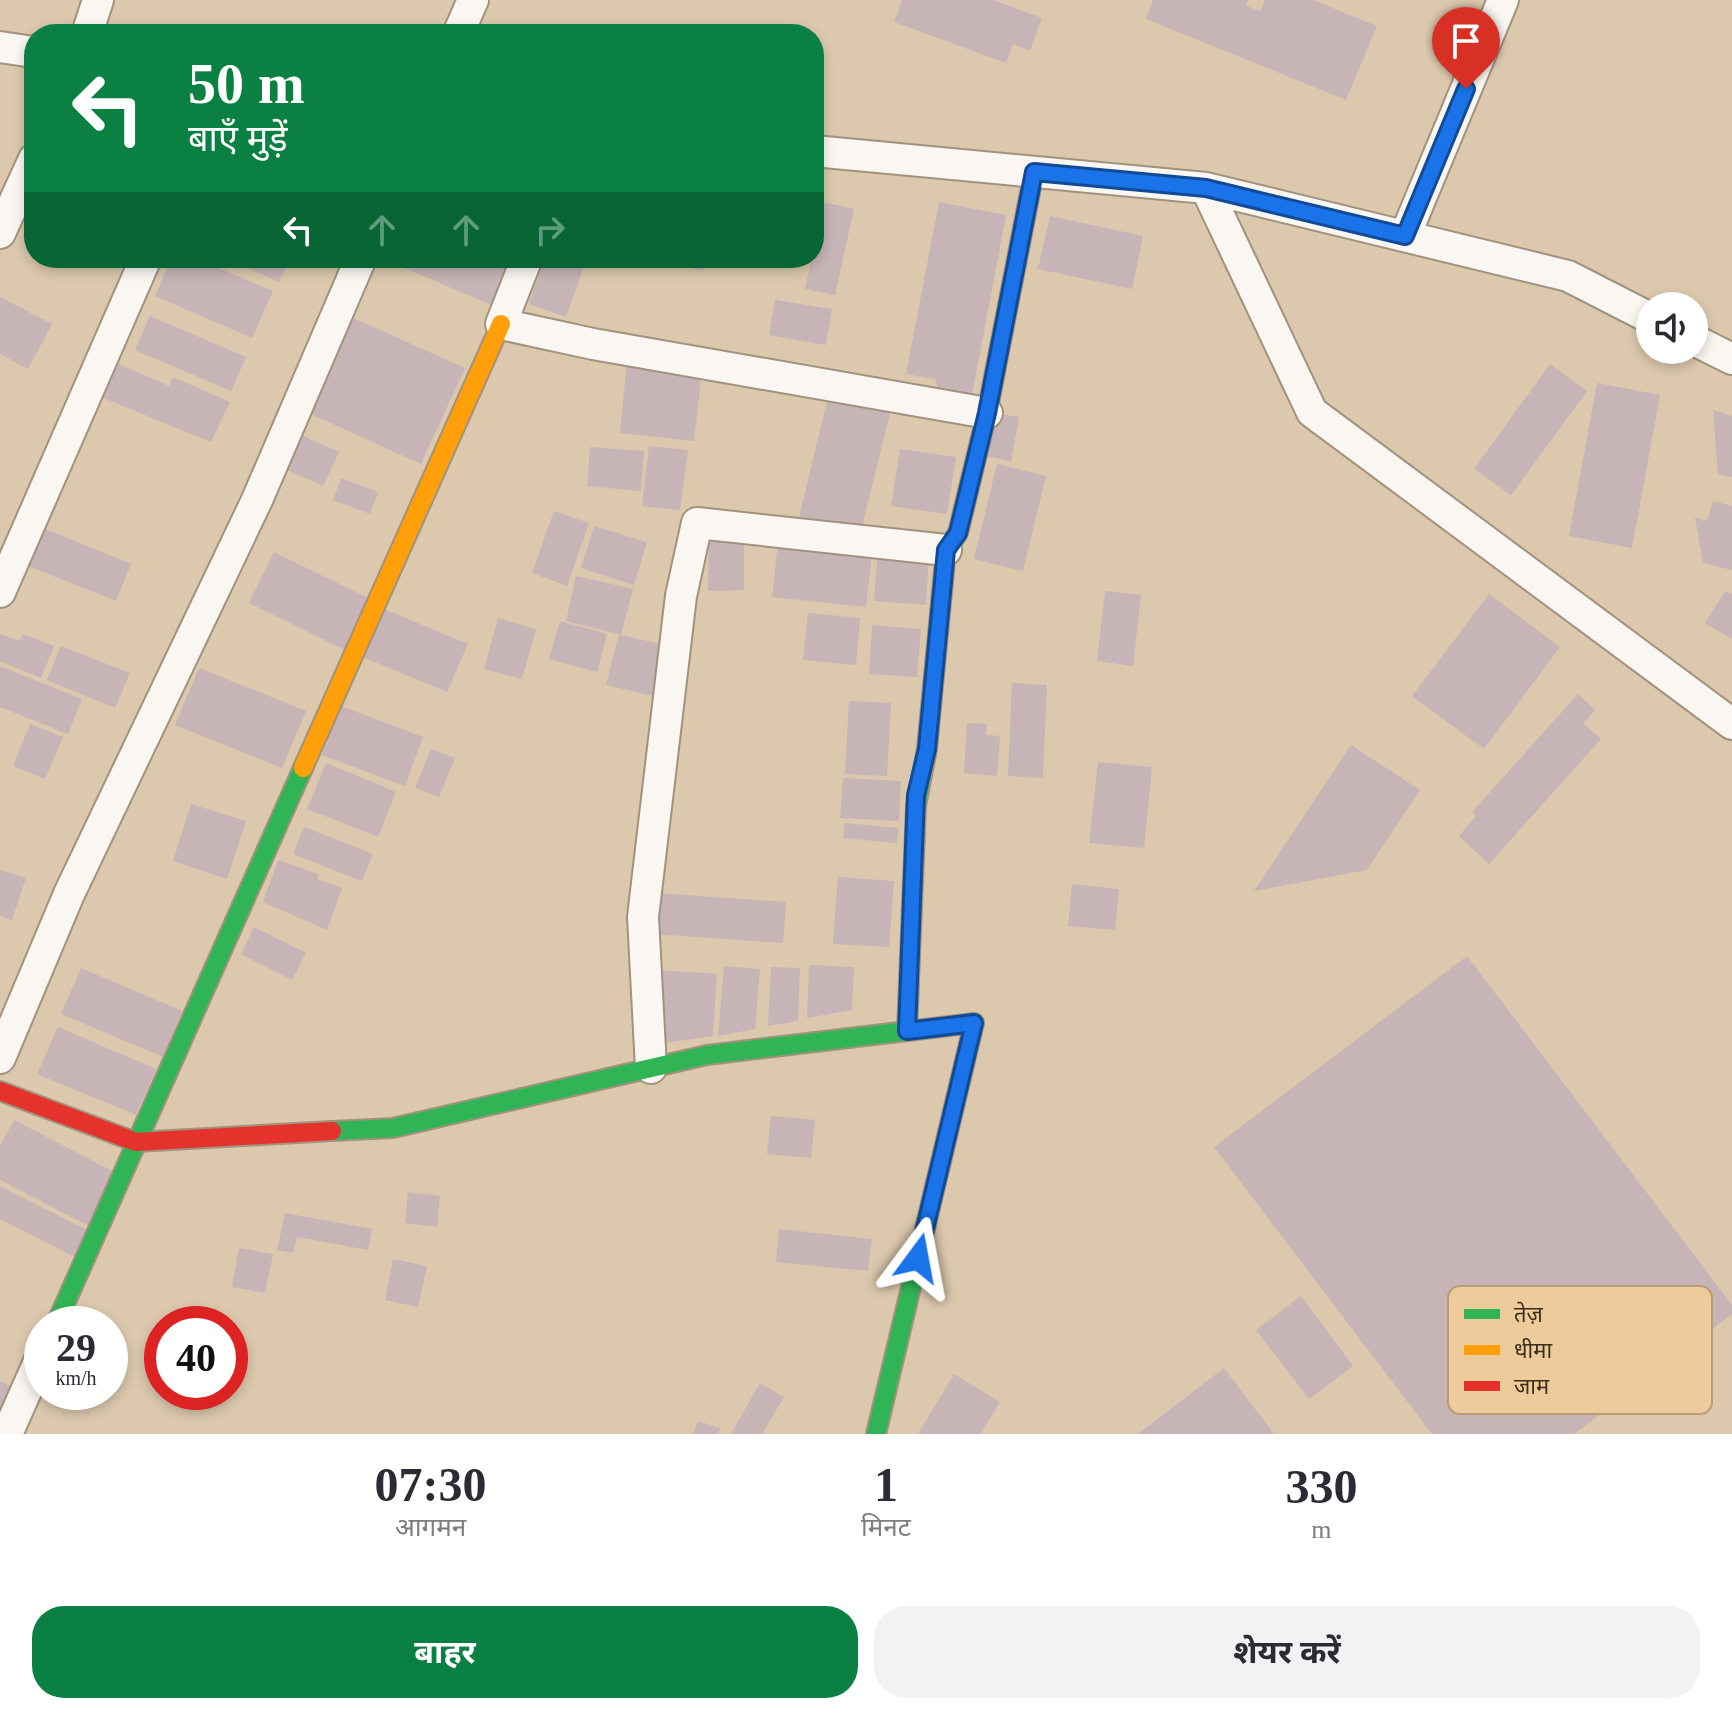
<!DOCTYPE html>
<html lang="hi">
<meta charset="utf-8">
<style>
body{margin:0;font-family:"Times New Roman","Noto Sans Devanagari",serif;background:#f2f2f3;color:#2b2b33;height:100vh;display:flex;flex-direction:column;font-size:30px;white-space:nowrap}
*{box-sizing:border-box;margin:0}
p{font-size:26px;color:#7c7c81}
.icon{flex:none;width:44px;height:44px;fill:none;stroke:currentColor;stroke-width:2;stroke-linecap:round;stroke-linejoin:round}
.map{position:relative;height:1434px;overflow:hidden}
.details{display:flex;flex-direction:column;background:#fff;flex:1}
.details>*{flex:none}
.banner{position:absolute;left:24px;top:24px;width:800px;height:244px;border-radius:32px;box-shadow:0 4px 12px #0003;background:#0b8043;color:#fff;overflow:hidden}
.fabs{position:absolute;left:1636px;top:292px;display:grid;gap:16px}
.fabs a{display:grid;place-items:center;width:72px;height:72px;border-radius:50%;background:#fff;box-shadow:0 4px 12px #0003;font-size:40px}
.speed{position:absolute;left:24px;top:1306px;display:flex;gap:16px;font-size:40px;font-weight:700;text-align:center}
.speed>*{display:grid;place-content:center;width:104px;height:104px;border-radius:50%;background:#fff;box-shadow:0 4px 12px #0003;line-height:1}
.speed small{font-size:20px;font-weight:400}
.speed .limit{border:12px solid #d22;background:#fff;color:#111}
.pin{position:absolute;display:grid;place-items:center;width:68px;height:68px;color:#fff;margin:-82px -34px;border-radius:50% 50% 50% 0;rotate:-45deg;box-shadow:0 0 8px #0007}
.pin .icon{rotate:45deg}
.me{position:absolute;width:88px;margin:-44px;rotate:13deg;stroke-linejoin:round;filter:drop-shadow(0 0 6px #0008)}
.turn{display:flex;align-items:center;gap:28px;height:168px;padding:0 32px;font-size:36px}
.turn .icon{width:104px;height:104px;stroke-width:2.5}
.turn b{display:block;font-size:56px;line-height:68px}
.lanes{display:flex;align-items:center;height:76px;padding:0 32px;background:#0003;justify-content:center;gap:40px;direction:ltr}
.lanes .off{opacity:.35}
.eta{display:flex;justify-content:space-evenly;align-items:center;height:136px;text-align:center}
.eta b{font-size:48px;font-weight:700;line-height:56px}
.primary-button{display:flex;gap:16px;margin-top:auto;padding:16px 32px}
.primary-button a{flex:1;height:92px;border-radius:32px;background:#0b8043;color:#fff;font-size:32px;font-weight:700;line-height:92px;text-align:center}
.primary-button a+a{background:#f2f2f3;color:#2b2b33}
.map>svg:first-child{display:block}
.building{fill:#c7b4b6}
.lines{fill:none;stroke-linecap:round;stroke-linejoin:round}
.street-casing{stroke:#a1927d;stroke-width:34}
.fast-casing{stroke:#a1927d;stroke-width:22}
.slow-casing{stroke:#a1927d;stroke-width:22}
.jam-casing{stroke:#a1927d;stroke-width:22}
.street{stroke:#faf7f3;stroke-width:30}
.fast{stroke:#30b455;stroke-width:18}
.slow{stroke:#ff9f0a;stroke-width:18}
.jam{stroke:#e5322d;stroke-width:18}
.route-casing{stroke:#114b97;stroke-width:20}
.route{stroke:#1a73e8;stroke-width:14}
.key{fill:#eecb9a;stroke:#b89c73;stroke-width:2}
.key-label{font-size:22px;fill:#3a2d19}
</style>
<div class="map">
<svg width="1732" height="1434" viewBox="0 0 1732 1434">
<rect width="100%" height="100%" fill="#dbc8ad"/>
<path class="building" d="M902 0H993L1042 18 1030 51 1013 44 1006 63 894 22Z
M1153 0H1248L1246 6 1260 11 1265 0H1313L1377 26 1346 100 1146 19Z
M823 202 854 209 835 295 805 289Z
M939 202 1006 215 972 395 938 389 935 379 906 374Z
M1050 216 1143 236 1132 289 1038 269Z
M171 258H195L273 291 252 338 155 296Z
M225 258H290L279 282Z
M381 258H514L494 306Z
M545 258H587L566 317 529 304Z
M653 258H706L703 271Z
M0 297 52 324 28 369 0 354Z
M775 300 832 309 826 345 769 335Z
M150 316 246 357 231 391 135 350Z
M349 316 465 368 421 464 306 412Z
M112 361 169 386 173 377 230 402 211 442 96 395Z
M627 362 702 370 694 441 620 433Z
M1550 364 1587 391 1511 495 1474 469Z
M1597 383 1660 395 1632 548 1569 536Z
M829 394 891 409 861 531 799 517Z
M1713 410 1732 416V477L1718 474Z
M992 413 1019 417 1011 461 985 456Z
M297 433 339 452 323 486 281 467Z
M649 446 688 450 680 510 642 506Z
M590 447 644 451 641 491 587 486Z
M900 449 956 457 947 514 891 506Z
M997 464 1046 476 1023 571 974 559Z
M341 478 378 492 370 514 333 500Z
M1713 501 1732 506V570L1703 563 1695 517 1707 521Z
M554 511 589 523 567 586 532 573Z
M594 526 647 542 634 585 581 568Z
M43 528 131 564 116 601 28 566Z
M779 534 873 544 866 607 772 597Z
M709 542H744V590L708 591Z
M878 550 929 554 926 605 874 601Z
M274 552 372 600 347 651 249 603Z
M576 576 633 589 621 635 670 646 658 697 606 685 619 634 566 621Z
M1105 591 1141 595 1133 666 1097 661Z
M1725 591 1732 594V639L1705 623Z
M1489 594 1560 647 1484 749 1412 696Z
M384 609 468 644 447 692 363 657Z
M808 613 860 618 856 665 803 660Z
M498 618 536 629 522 679 484 669Z
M560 621 607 634 597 672 549 659Z
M872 625 921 629 917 677 869 674Z
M0 634 20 641 23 634 54 646 41 678 0 661Z
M61 646 130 673 115 708 47 680Z
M0 666 82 699 68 734 0 707Z
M199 668 306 711 282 768 175 725Z
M1012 683 1047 685 1043 778 1008 776Z
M1578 694 1595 710 1583 724 1601 739 1489 864 1459 836 1476 816 1472 812Z
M849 701 891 703 887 776 845 774Z
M341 706 423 737 405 786 322 755Z
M967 723 987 724 986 735 1000 736 997 776 964 773Z
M30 724 63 737 45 779 13 766Z
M1351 745 1420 790 1367 870 1254 891Z
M431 749 455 758 439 797 415 788Z
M1098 762 1152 767 1144 848 1089 843Z
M326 763 396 792 378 837 307 809Z
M843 778 901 781 899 821 840 818Z
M191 804 246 821 227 879 173 861Z
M845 823 899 828 897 843 843 838Z
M304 827 373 854 362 881 293 854Z
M278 860 319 874 317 879 342 888 327 930 263 902Z
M0 870 26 878 12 920 0 916Z
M838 877 894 881 889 947 833 944Z
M1072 884 1119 889 1115 930 1068 926Z
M656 893 786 902 783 943 653 934Z
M254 927 306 953 292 980 241 954Z
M1467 956 1732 1305V1314L1574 1434H1432L1214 1147Z
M809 965 854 967 852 1010 807 1018Z
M724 966 760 969 755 1029 718 1036Z
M771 967 800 968 798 1021 768 1026Z
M81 968 182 1011 163 1057 61 1014Z
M657 970 717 974 713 1036 651 1045Z
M58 1027 156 1069 136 1115 37 1074Z
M771 1116 815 1120 811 1158 767 1154Z
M14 1120 120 1175 93 1228 0 1180V1146Z
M0 1186 91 1232 77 1258 0 1219Z
M408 1192 440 1196 437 1227 405 1223Z
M285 1213 372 1229 368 1250 297 1237 293 1253 277 1250Z
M779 1229 872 1239 868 1271 776 1262Z
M239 1248 273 1254 265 1293 232 1287Z
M393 1259 427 1266 418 1307 385 1300Z
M1301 1296 1353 1366 1309 1399 1256 1330Z
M1224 1368 1274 1434H1138Z
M954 1374 1000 1402 980 1434H918Z
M0 1381 16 1388 0 1424Z
M760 1383 784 1397 762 1434H731Z
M698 1421 720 1428 718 1434H693Z"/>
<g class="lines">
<defs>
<path id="street" d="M87 34 98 0
M458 34 473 0
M0 47 34 52
M814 151 1206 188 1568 276 1650 318
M1206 188 1312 412 1732 724
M0 233 34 159
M1405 236 1503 0
M527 258 501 324 593 344 987 413
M1694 340 1732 359
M0 592 146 258
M0 1058 69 894 257 500 361 258
M651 1068 643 917 681 596 697 523 946 550
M7 1434 42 1355"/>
<path id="fast" d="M916 806 927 749 946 550 958 533 987 413 1034 172
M332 1131 393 1128 707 1055 974 1023 876 1434
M56 1324 303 768"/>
<path id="slow" d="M303 768 501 324"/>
<path id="jam" d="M907 1031 916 806
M0 1091 136 1142 332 1131"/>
</defs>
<use href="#street" class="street-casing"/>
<use href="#fast" class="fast-casing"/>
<use href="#slow" class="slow-casing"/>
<use href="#jam" class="jam-casing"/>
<use href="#street" class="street"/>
<use href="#fast" class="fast"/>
<use href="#slow" class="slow"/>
<use href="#jam" class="jam"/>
</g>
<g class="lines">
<defs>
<path id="route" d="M918 1258 974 1023 907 1031 916 795 927 749 946 550 958 533 987 413 1034 172 1206 188 1405 236 1466 89"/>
</defs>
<use href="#route" class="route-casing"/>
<use href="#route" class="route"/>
</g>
<rect x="1448" y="1286" width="264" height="128" rx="12" class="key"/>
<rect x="1464" y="1309" width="36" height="10" fill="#30b455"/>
<rect x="1464" y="1345" width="36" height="10" fill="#ff9f0a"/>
<rect x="1464" y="1381" width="36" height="10" fill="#e5322d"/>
<g class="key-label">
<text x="1514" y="1322">तेज़</text>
<text x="1514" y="1358">धीमा</text>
<text x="1514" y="1394">जाम</text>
</g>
</svg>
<div class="fabs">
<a><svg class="icon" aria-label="sound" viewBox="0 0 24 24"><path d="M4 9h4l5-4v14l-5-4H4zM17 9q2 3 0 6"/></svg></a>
</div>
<div class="speed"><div>29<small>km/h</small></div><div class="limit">40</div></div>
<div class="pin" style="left:1466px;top:89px;background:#d93025"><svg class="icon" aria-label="arrive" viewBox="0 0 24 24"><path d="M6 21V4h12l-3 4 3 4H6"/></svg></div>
<svg class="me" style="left:918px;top:1258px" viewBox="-20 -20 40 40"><path d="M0-17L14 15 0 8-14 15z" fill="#1a73e8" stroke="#fff" stroke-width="4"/></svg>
<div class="banner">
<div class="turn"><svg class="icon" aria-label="left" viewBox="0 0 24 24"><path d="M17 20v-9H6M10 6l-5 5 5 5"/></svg><div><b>50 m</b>बाएँ मुड़ें</div></div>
<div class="lanes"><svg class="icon" aria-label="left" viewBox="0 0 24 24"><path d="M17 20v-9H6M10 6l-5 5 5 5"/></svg><svg class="icon off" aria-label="ahead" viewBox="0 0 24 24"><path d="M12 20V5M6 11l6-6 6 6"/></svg><svg class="icon off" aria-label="ahead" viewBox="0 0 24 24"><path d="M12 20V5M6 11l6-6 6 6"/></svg><svg class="icon off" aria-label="right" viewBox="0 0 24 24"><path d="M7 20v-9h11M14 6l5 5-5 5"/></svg></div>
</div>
</div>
<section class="details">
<div class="eta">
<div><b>07:30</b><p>आगमन</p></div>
<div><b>1</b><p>मिनट</p></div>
<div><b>330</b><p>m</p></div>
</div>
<div class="primary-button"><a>बाहर</a><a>शेयर करें</a></div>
</section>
